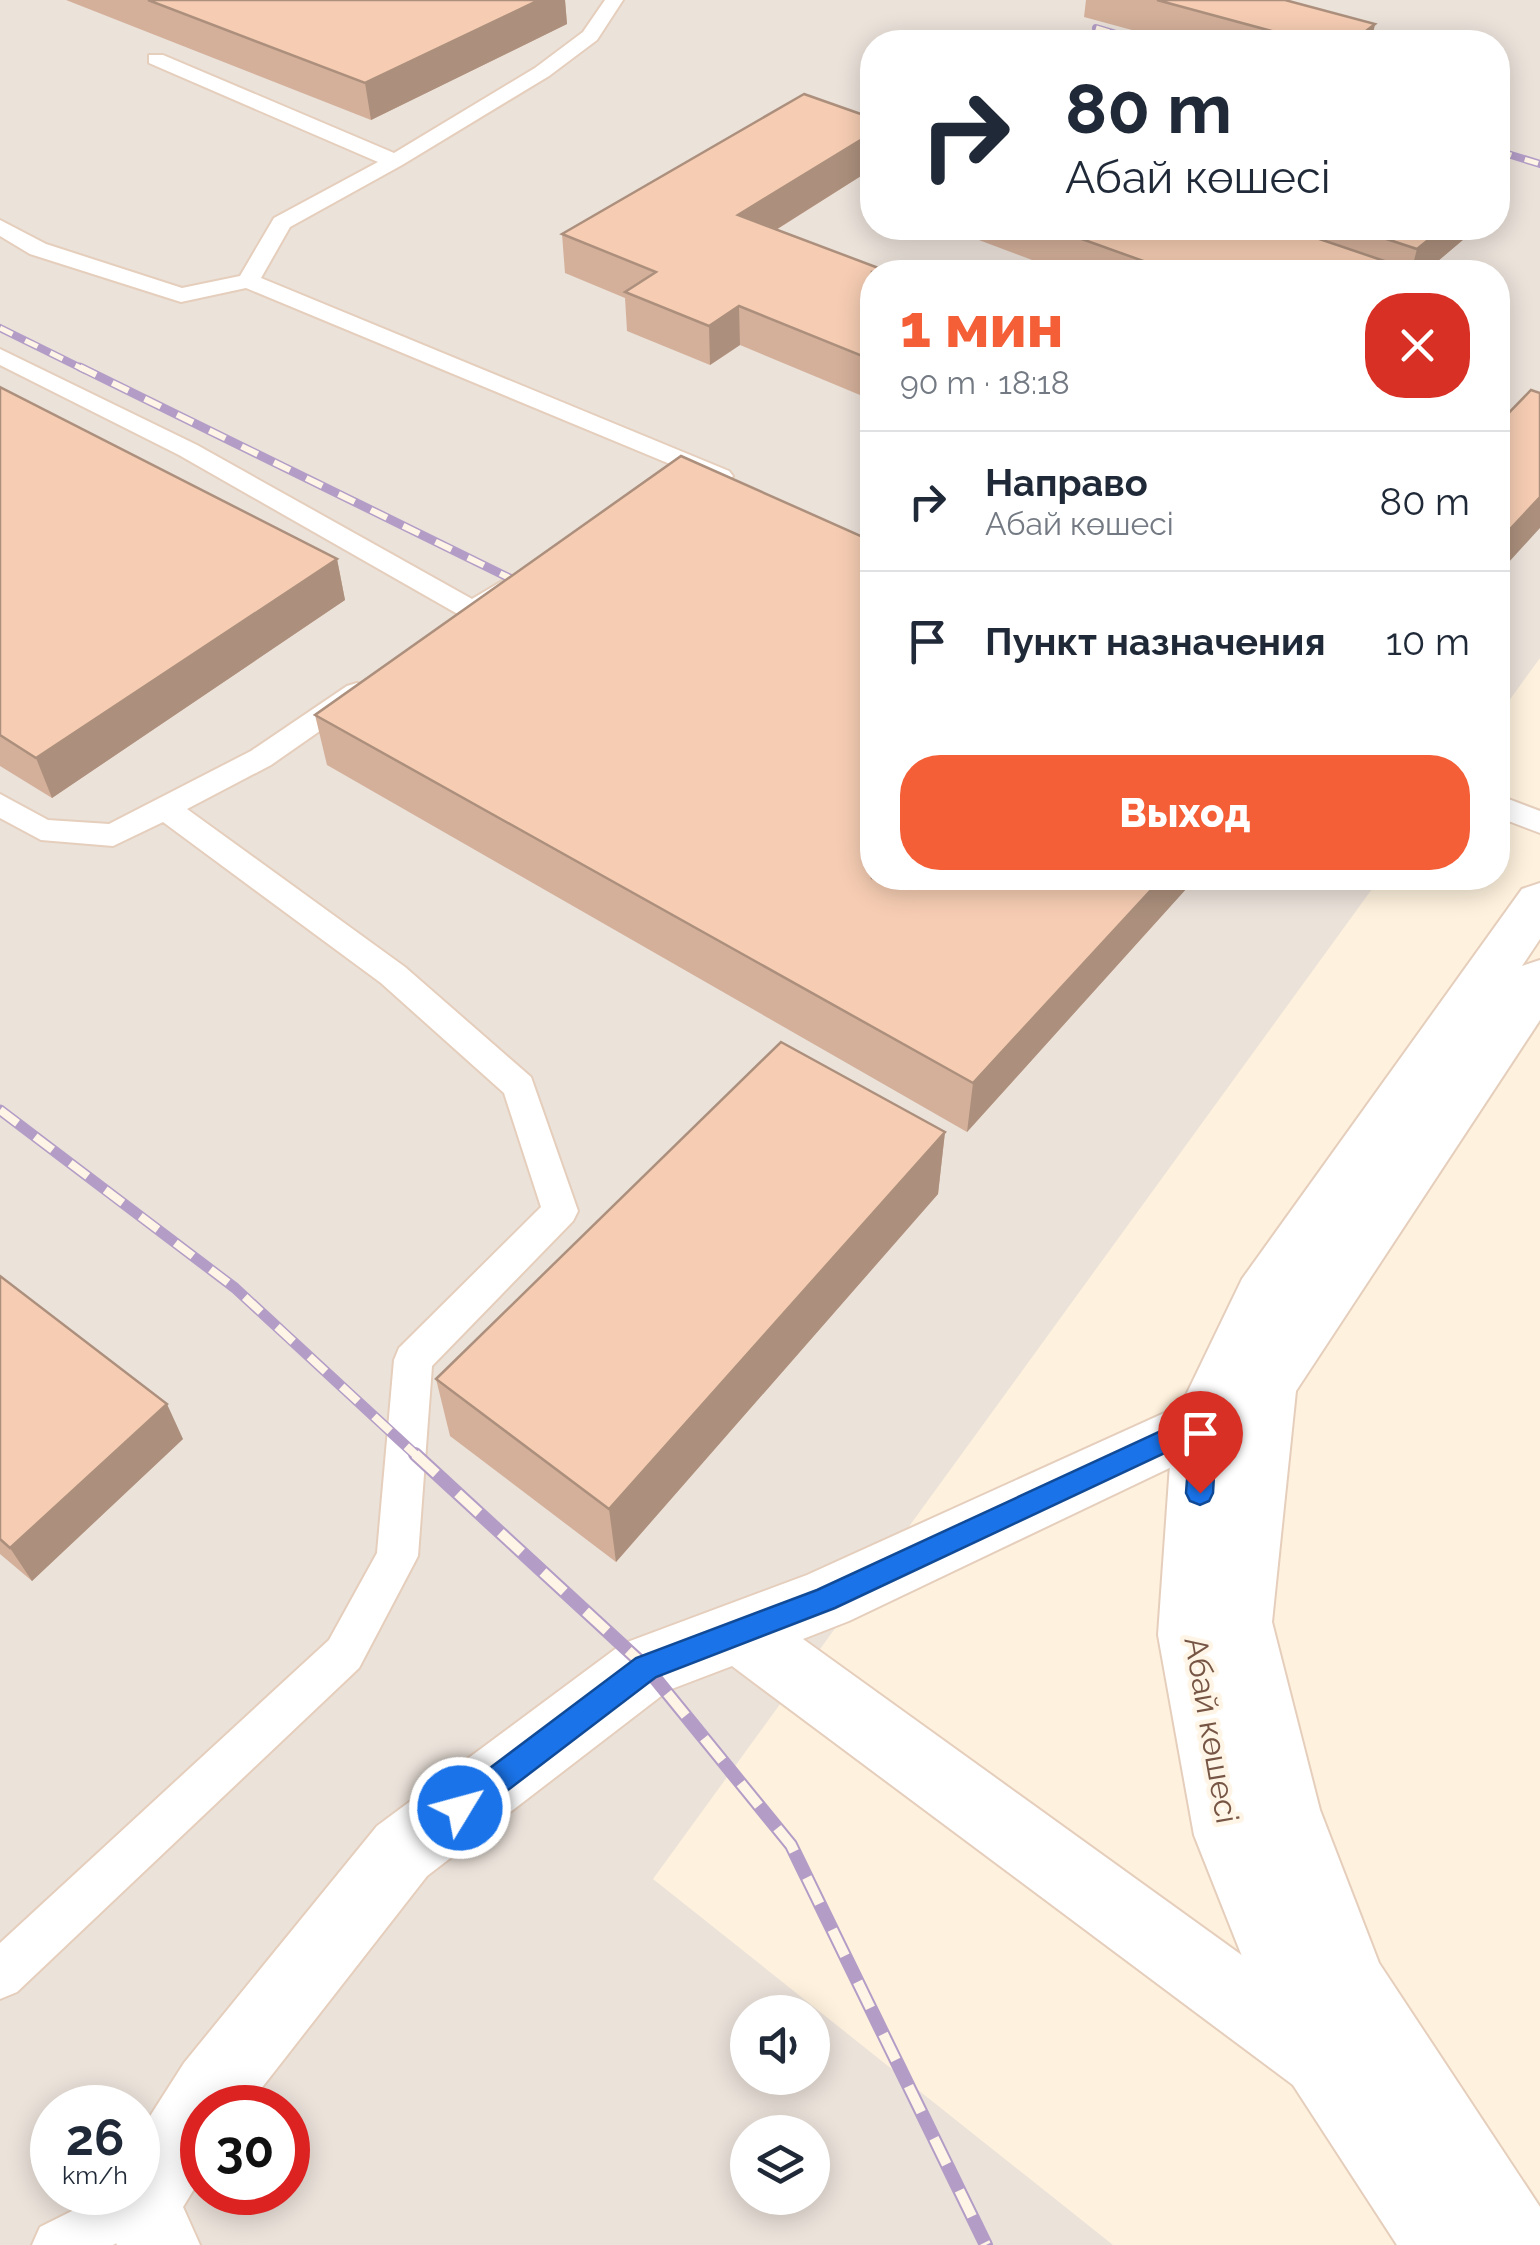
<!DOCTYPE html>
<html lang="ru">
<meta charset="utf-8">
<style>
body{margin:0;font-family:Raleway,sans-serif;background:#f6f6f7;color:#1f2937;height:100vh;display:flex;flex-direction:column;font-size:38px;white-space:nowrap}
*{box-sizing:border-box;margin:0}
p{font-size:32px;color:#747a83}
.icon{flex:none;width:55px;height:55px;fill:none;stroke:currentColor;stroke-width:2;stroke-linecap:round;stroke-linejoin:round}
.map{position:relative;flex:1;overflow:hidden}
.panel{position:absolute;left:860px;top:260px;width:650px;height:630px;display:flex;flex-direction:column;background:#fff;border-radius:40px;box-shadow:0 5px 25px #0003}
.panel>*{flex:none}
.banner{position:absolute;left:860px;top:30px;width:650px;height:210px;border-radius:40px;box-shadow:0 5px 25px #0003;background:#fff;color:#1f2937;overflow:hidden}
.buttons{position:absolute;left:730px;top:1995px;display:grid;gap:20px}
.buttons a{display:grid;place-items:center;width:100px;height:100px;border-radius:50%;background:#fff;box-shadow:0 5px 25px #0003;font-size:50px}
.speed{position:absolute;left:30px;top:2085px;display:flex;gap:20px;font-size:50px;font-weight:700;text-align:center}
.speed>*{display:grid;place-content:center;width:130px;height:130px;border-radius:50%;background:#fff;box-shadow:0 5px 25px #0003;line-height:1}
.speed small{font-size:25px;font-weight:400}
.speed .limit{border:15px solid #d22;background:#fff;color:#111}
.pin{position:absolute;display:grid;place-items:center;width:85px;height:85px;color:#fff;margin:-102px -42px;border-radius:50% 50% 50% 0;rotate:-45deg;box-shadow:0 0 10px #0007}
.pin .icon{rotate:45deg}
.me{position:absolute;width:110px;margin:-55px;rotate:53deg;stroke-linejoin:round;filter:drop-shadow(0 0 8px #0008)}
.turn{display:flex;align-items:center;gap:35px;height:210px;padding:0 40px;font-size:45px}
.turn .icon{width:130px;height:130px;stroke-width:2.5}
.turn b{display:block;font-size:70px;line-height:85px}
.round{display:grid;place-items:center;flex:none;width:105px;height:105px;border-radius:40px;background:#f6f6f7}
.overview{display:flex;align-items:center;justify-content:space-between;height:170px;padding:0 40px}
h1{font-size:60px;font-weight:800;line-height:75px;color:#f45f37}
.button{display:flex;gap:20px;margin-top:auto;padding:20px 40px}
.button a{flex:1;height:115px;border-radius:40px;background:#f45f37;color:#fff;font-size:40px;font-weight:800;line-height:115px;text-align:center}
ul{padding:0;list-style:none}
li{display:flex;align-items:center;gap:30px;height:140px;padding:0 40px;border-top:2px solid #e0e1e3}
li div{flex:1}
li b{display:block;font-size:38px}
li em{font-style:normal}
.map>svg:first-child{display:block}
.industrial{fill:#ebe2da;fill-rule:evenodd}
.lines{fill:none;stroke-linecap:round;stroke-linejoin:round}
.service-casing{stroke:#e5cebc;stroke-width:4}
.minor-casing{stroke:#e5cebc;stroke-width:4}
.tertiary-casing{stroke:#e5cebc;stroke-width:4}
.service{fill:#fff;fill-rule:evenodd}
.minor{fill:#fff;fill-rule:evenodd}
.tertiary{fill:#fff;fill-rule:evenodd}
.rail-far3-casing{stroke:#b39dc7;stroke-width:8}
.rail-far2-casing{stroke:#b39dc7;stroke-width:9}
.rail-far1-casing{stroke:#b39dc7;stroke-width:11}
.rail-casing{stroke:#b39dc7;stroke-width:14}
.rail-far3{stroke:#fff5e6;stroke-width:5;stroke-dasharray:14;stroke-linecap:butt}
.rail-far2{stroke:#fff5e6;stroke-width:6;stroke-dasharray:18;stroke-linecap:butt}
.rail-far1{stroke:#fff5e6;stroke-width:8;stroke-dasharray:22;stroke-linecap:butt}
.rail{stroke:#fff5e6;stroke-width:10;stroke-dasharray:29;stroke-linecap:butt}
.wall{fill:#d4b09a}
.shaded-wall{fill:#ac907d}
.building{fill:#f6cdb3;stroke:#ac907d;stroke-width:2.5}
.route{fill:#1a73e8;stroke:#114b97;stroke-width:2.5}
.labels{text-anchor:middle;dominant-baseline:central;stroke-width:9;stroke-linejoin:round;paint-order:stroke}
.street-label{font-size:32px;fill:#765544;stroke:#fff5e6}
</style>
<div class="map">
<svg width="1540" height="2245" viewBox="0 0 1540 2245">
<rect width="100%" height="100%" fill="#fef1dd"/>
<path class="industrial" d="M0 0H1540V658L1498 716V272H872V878H1380L653 1879 1113 2245H0ZM872 42H1498V228H872ZM748 2012H812V2078H748ZM52 2108H138V2192H52ZM202 2108H288V2192H202ZM748 2132H812V2198H748Z"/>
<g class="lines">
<defs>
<path id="service" d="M605 0H623L597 40 549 76 402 165 290 227 261 278 729 471 733 476 729 481H711L246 288 181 302 30 254 0 236V220L46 244 182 288 240 276 274 218 378 162 149 63V55H163L394 153 535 68 583 32Z
M0 349 197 445 472 599 504 580 518 588 483 617H463L179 455 0 365Z
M357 683 367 686 371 692 367 698 271 765 187 809 405 967 531 1077 578 1211 573 1221 432 1366 418 1556 359 1668 17 1992 0 1999V1943L329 1640 377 1553 394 1360 399 1348 541 1207 504 1093 381 983 163 822 113 846 41 840 0 818V794L48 820 109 824 251 751 347 686Z
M1498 795 1540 811V833L1498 817Z
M139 2180 157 2187 164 2205 157 2223 113 2245H32L40 2227 110 2192H138Z"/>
<path id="minor" d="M1204 1395 1226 1403 1235 1422 1226 1441 849 1621 803 1639 1347 2031 1358 2058 1347 2085 1320 2096 1293 2085 732 1666 669 1690 427 1876 246 2108H202V2176L183 2207 200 2245H117L99 2205 104 2192H138V2135L184 2063 377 1826 622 1644 807 1575Z"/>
<path id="tertiary" d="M1540 883V939L1522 966 1540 960V1020L1296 1391 1272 1622 1320 1810 1379 1963 1540 2207V2245H1397L1293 2085 1194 1835 1158 1635 1173 1422 1242 1279 1522 889Z"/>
</defs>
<use href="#service" class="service-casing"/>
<use href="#minor" class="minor-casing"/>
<use href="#tertiary" class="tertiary-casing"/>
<use href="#service" class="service"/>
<use href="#minor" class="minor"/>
<use href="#tertiary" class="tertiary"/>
<defs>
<path id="rail-far3" d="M1096 28 1143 42
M1498 151 1540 164
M0 328 85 370"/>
<path id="rail-far2" d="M80 367 534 590"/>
<path id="rail-far1" d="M0 1110 235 1288 418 1457"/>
<path id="rail" d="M415 1454 646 1667 791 1845 986 2245"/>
</defs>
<use href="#rail-far3" class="rail-far3-casing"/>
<use href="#rail-far2" class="rail-far2-casing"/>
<use href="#rail-far1" class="rail-far1-casing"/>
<use href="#rail" class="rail-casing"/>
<use href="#rail-far3" class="rail-far3"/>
<use href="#rail-far2" class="rail-far2"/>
<use href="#rail-far1" class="rail-far1"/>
<use href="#rail" class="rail"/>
</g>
<path class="wall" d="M66 0H565L567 24 371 120Z
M1086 0H1285L1375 24 1371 42H1176L1084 17Z
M872 118V169L776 230 872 272V400L740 345 710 365 627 331 625 298 565 273 562 234Z
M947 228H1477L1425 272H1064Z
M0 387 337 559 345 600 52 798 0 766Z
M315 715 872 878H1196L967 1132 327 765Z
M945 1132 938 1194 616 1562 450 1436 436 1379Z
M0 1276 183 1439 32 1581 0 1554Z"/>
<path class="shaded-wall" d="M539 0H565L567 24 371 120 365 83Z
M1375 24 1371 42H1352Z
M872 133V169L739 253 738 215Z
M1443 228H1477L1425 272H1411L1417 249Z
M739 306 740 345 710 365 709 326Z
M1540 497V528L1498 574V542Z
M337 559 345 600 52 798 36 758Z
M1162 878H1196L967 1132 973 1083Z
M945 1132 938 1194 616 1562 609 1509Z
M167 1404 183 1439 32 1581 10 1548Z"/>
<path class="building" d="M148 0H539L365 83Z
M1157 0H1285L1375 24 1352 42H1312Z
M804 94 872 118V133L738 215 889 272H872V360L739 306 709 326 625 292 656 272 562 234Z
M1051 228H1287L1402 267 1395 272H1174Z
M1353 228H1443L1417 249Z
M0 387 337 559 36 758 0 735Z
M1531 390 1540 393V497L1498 542V424Z
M681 456 872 541V878H1162L973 1083 315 715Z
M781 1042 945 1132 609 1509 436 1379Z
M0 1276 167 1404 10 1548 0 1539Z"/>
<path class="route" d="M1204 1411 1213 1414 1217 1422 1213 1493 1209 1501 1200 1505 1190 1501 1186 1493 1190 1441 835 1608 656 1677 470 1819 460 1823 450 1819 445 1808 450 1798 636 1658 817 1590Z"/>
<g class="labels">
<g class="street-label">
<text transform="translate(1212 1730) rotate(80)">Абай көшесі</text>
</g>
</g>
</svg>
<div class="buttons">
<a><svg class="icon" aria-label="sound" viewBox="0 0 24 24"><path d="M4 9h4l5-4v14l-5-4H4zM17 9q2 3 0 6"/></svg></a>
<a><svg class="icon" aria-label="layers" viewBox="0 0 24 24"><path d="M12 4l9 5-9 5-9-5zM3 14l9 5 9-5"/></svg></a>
</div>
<div class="speed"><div>26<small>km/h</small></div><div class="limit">30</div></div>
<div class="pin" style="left:1200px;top:1493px;background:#d93025"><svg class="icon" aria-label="arrive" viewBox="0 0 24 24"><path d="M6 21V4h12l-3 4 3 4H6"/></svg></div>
<svg class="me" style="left:460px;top:1808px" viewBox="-20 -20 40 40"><circle r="17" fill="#1a73e8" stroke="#fff" stroke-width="3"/><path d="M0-11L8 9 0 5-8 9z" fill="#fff"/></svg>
<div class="banner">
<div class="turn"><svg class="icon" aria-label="right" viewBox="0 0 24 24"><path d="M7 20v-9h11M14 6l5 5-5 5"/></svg><div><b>80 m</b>Абай көшесі</div></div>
</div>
<section class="panel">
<div class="overview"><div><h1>1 мин</h1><p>90 m · 18:18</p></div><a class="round" style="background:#d93025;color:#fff"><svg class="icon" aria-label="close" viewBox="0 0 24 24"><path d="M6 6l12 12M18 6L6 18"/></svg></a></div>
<ul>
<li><svg class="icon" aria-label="right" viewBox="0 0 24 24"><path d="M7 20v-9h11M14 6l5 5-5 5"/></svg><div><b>Направо</b><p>Абай көшесі</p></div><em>80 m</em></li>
<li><svg class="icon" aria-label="arrive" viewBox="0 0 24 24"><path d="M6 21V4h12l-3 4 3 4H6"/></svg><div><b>Пункт назначения</b></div><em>10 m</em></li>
</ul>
<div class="button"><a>Выход</a></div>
</section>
</div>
